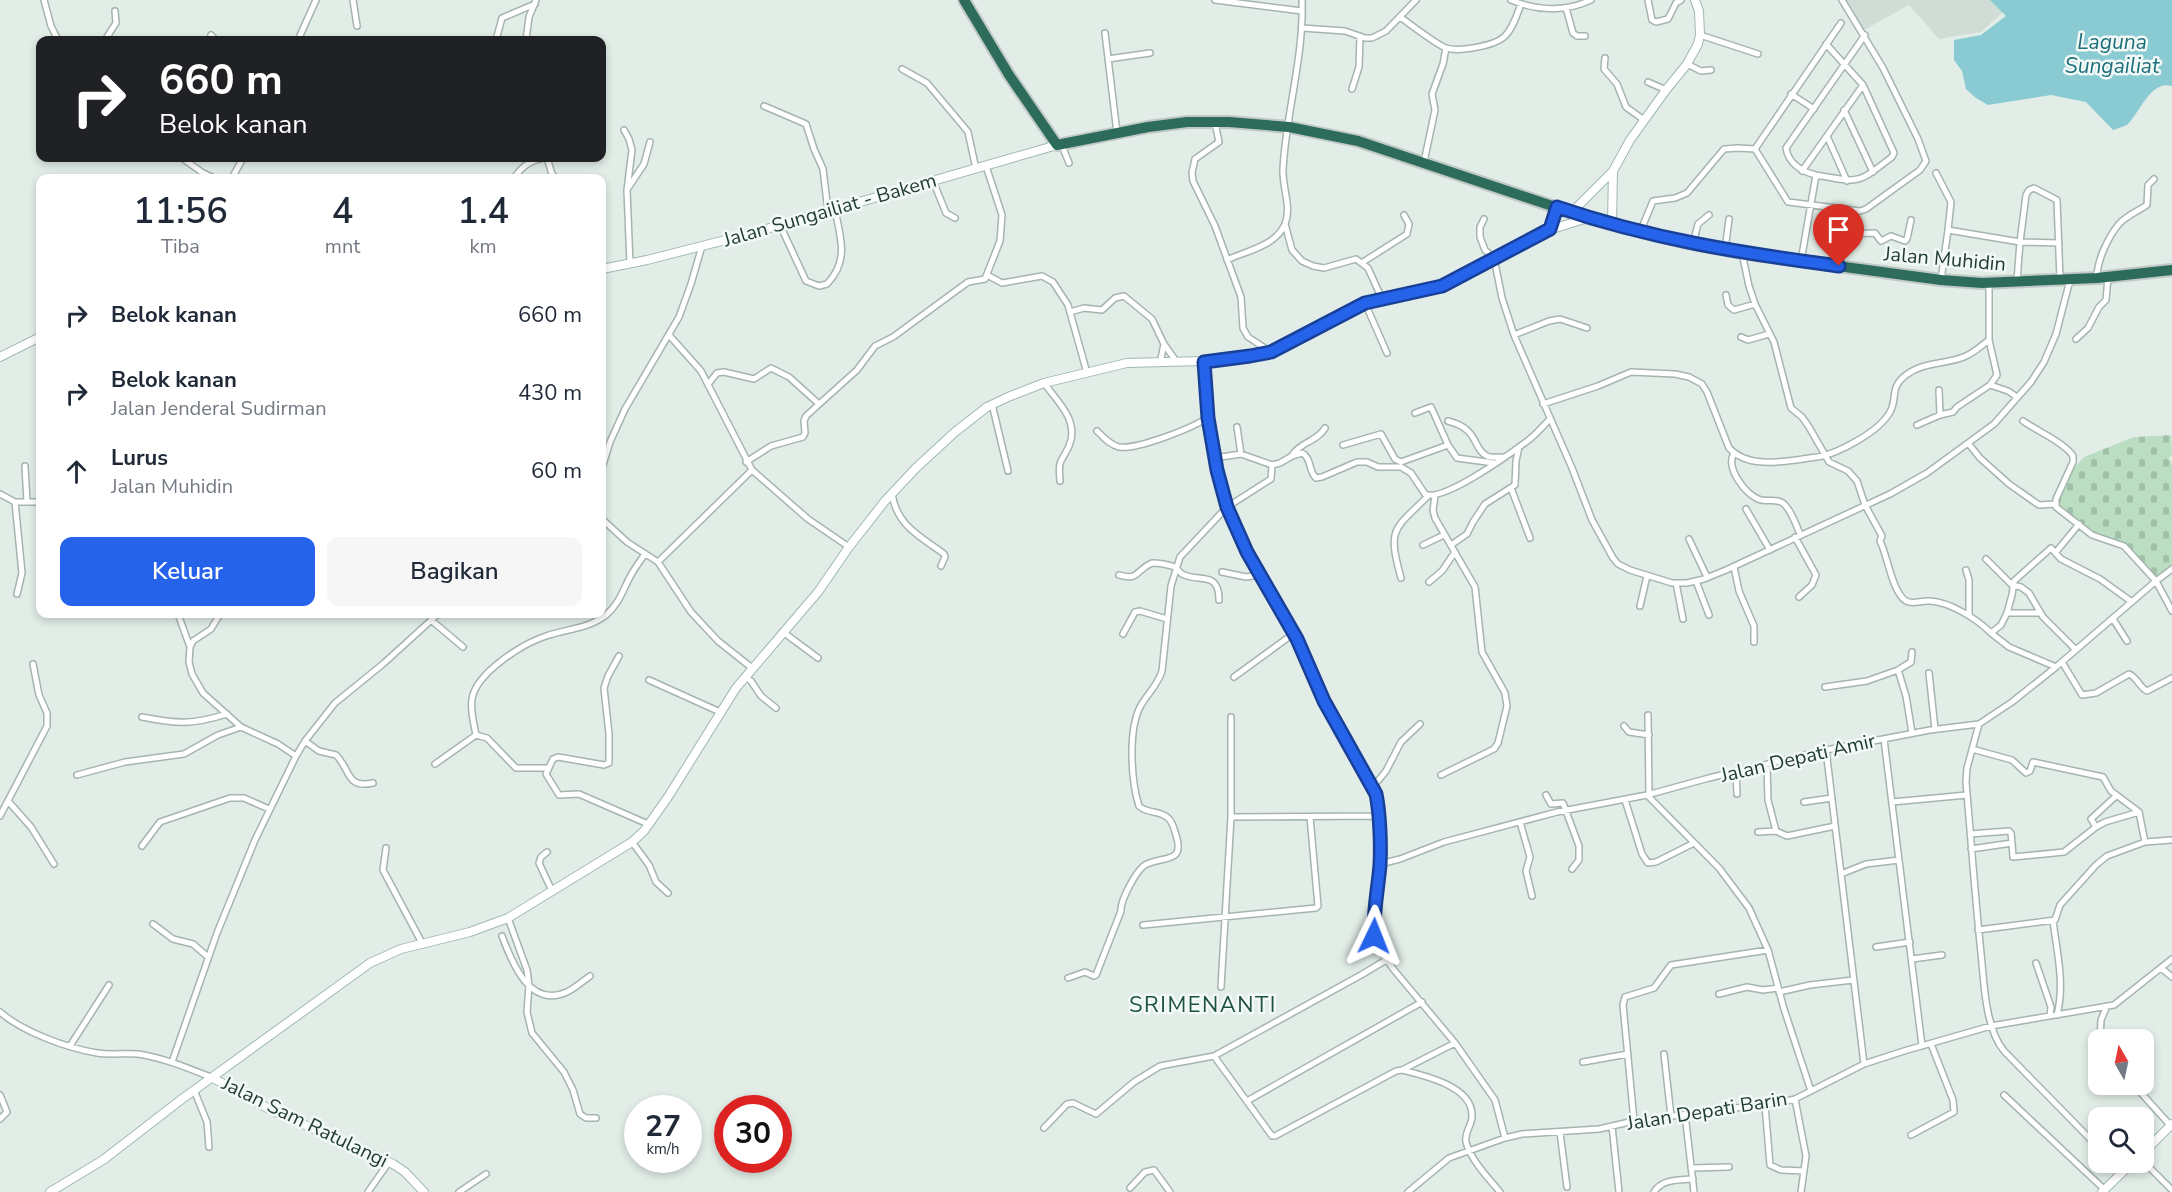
<!DOCTYPE html>
<html lang="id">
<style>
body{margin:0;font-family:"Nunito Sans",sans-serif;background:#f6f6f7;color:#1f2937;height:100vh;display:flex;flex-direction:column;font-size:22px;white-space:nowrap}
*{box-sizing:border-box;margin:0}
p{font-size:20px;color:#747a83}
.icon{flex:none;width:33px;height:33px;fill:none;stroke:currentColor;stroke-width:2;stroke-linecap:round;stroke-linejoin:round}
.map{position:relative;flex:1;overflow:hidden}
.sheet{position:absolute;left:36px;top:174px;width:570px;height:444px;display:flex;flex-direction:column;background:#fff;border-radius:12px;box-shadow:0 3px 9px #0003}
.sheet>*{flex:none}
.top-card{position:absolute;left:36px;top:36px;width:570px;height:126px;border-radius:12px;box-shadow:0 3px 9px #0003;background:#202124;color:#fff;overflow:hidden}
.needle{width:39px;rotate:351deg}
.buttons{position:absolute;left:2088px;top:1029px;display:grid;gap:12px}
.buttons a{display:grid;place-items:center;width:66px;height:66px;border-radius:12px;background:#fff;box-shadow:0 3px 9px #0003;font-size:30px}
.speed{position:absolute;left:624px;top:1095px;display:flex;gap:12px;font-size:30px;font-weight:700;text-align:center}
.speed>*{display:grid;place-content:center;width:78px;height:78px;border-radius:50%;background:#fff;box-shadow:0 3px 9px #0003;line-height:1}
.speed small{font-size:15px;font-weight:400}
.speed .limit{border:9px solid #d22;background:#fff;color:#111}
.pin{position:absolute;display:grid;place-items:center;width:51px;height:51px;color:#fff;margin:-62px -26px;border-radius:50% 50% 50% 0;rotate:-45deg;box-shadow:0 0 6px #0007}
.pin .icon{rotate:45deg}
.me{position:absolute;width:66px;margin:-33px;rotate:2deg;stroke-linejoin:round;filter:drop-shadow(0 0 4px #0008)}
.turn{display:flex;align-items:center;gap:21px;height:126px;padding:0 24px;font-size:27px}
.turn .icon{width:78px;height:78px;stroke-width:2.5}
.turn b{display:block;font-size:42px;line-height:51px}
.eta{display:flex;justify-content:space-evenly;align-items:center;height:102px;text-align:center}
.eta b{font-size:36px;font-weight:600;line-height:42px}
.action{display:flex;gap:12px;margin-top:auto;padding:12px 24px}
.action a{flex:1;height:69px;border-radius:12px;background:#2563eb;color:#fff;font-size:24px;font-weight:600;line-height:69px;text-align:center}
.action a+a{background:#f6f6f7;color:#1f2937}
ul{padding:0;list-style:none}
li{display:flex;align-items:center;gap:18px;height:78px;padding:0 24px}
li div{flex:1}
li b{display:block;font-size:22px}
li em{font-style:normal}
.map>svg:first-child{display:block}
.built{fill:#d0dcd6}
.cemetery{fill:url(#cemetery-stones)}
.water{fill:#89cad3}
.lines{fill:none;stroke-linecap:round;stroke-linejoin:round}
.street-casing{stroke:#a5b5ae;stroke-width:8}
.secondary-casing{stroke:#a0b9af;stroke-width:10}
.highway-casing{stroke:#c1c9c6;stroke-width:14}
.street{stroke:#fff;stroke-width:5}
.secondary{stroke:#fff;stroke-width:8}
.highway{stroke:#2d6b5b;stroke-width:10}
.route-casing{stroke:#184099;stroke-width:15}
.route{stroke:#2563eb;stroke-width:10}
.labels{text-anchor:middle;dominant-baseline:central;stroke-width:5;stroke-linejoin:round;paint-order:stroke}
.street-label{font-size:20px;fill:#223e35;stroke:#f3f9f6}
.water-label{font-size:21px;font-style:italic;fill:#1a6f7b;stroke:#f3f9f6}
.quarter-label{font-size:22px;letter-spacing:1.5px;fill:#1d5142;stroke:#f3f9f6}
</style>
<div class="map">
<svg width="2172" height="1192" viewBox="0 0 2172 1192">
<defs>
<pattern id="cemetery-stones" width="16" height="16" patternUnits="userSpaceOnUse" patternTransform="scale(1.5)"><rect width="16" height="16" fill="#bbdec3"/><path d="M2 7V4a2 2 0 0 1 4 0v3zM10 15v-3a2 2 0 0 1 4 0v3z" fill="#a0c0a8"/></pattern>
</defs>
<rect width="100%" height="100%" fill="#e2ede7"/>
<path class="built" d="M1847 0H1990L2003 12 1981 32 1939 39 1909 5 1864 30Z"/>
<path class="cemetery" d="M2171 435 2172 455 2169 458 2172 464V569L2158 579 2125 547 2092 534 2056 507 2066 477 2084 457 2134 437Z"/>
<path class="water" d="M1990 0H2172V86C2150 80 2140 113 2127 125 2123 127 2118 128 2113 130L2086 102 2051 95 1988 105 1976 98 1966 89 1962 71 1954 60V40L1981 35 2006 16Z"/>
<g class="lines">
<defs>
<path id="street" d="M44 0 51 26 58 40
M353 0 357 26
M1215 0 1302 11
M1511 0C1537 11 1566 12 1591 0
M1648 0 1652 20 1656 22 1668 19 1676 3 1681 0
M1566 8 1573 33 1577 36H1585
M1400 17C1410 24 1437 45 1446 48 1459 52 1494 46 1504 37 1513 29 1517 14 1521 4
M1841 23 1755 149 1788 202 1860 211 1866 209 1920 170 1926 161 1918 139 1883 68 1842 0
M1302 28 1345 31 1365 38H1372L1386 31 1416 0
M1105 33 1117 133
M211 35 216 40
M1700 35 1758 54
M105 40 116 23 115 11
M298 40 316 0
M496 40 502 18 535 4
M526 40 529 17 536 0
M1605 58 1604 69 1617 84 1626 107 1644 120
M1108 59 1150 53
M1687 64 1701 71 1711 70
M902 69 927 83 964 127 968 132 976 169
M1648 82 1666 90
M1352 89 1359 67 1360 36
M1791 94 1814 109
M764 106 806 124 814 149 823 169 828 211
M1844 110 1873 172
M1215 123 1219 142 1195 159 1192 173 1193 181 1215 226 1241 297 1243 328 1248 337 1271 352
M624 130 629 139 632 150 627 190 630 264
M1827 136 1847 181
M1061 143 1069 163
M182 158 203 173 214 178
M547 158 552 174 556 178
M1424 162 1435 110 1432 94 1443 64 1446 48
M1802 171 1863 85
M1936 173 1951 202 1948 230
M1816 175C1860 183 1857 184 1892 157L1894 153 1863 85 1826 44
M232 178 243 158
M514 178C522 166 532 158 548 158
M933 181 946 213 955 218
M628 188 644 164 650 142
M1484 219 1480 227V237L1485 250 1494 258 1502 298 1514 335 1572 468 1592 520 1613 558 1618 564 1630 570 1672 583H1687L1704 579 1726 570 1890 494 1927 473 1994 424 2031 382 2044 362 2056 334 2070 280
M1285 224 1292 250 1302 261 1313 266 1324 268 1356 259 1368 268 1382 299
M780 225 806 281 819 286 827 284C849 261 841 239 835 210
M1641 230 1653 201 1675 198 1687 193 1724 149 1738 148 1755 149
M1693 244 1698 224 1709 215
M1725 250 1729 219
M1742 253 1749 286 1755 304 1774 342 1791 408 1802 417 1809 427 1829 462 1848 471 1857 481 1865 505 1882 536 1880 541C1888 557 1892 592 1906 601 1913 605 1922 600 1930 601 1950 602 1977 619 1991 633L2001 625 2007 613H2040
M1227 260C1246 251 1276 246 1285 224 1292 207 1282 187 1283 169 1286 113 1304 57 1302 0
M1801 261 1816 175C1802 172 1788 163 1786 148L1865 35
M1363 262 1407 234 1409 224 1404 215
M1839 266 1844 242 1847 234 1875 233 1881 241 1891 236 1905 241 1907 239 1911 220
M987 275 1002 283 1042 276 1053 282 1068 305 1087 373
M2097 277C2097 261 2108 237 2119 224 2126 216 2138 211 2147 205L2148 185 2154 179
M1941 280 1948 230 2020 242 2026 195 2029 190 2034 188 2057 200 2060 279
M2017 281 2020 242 2059 243
M1726 295 1728 305 1734 310 1755 304
M1365 303 1387 353
M1070 312 1084 308 1102 310 1115 298 1124 296 1152 319 1164 344 1160 363
M669 335 701 371 752 470 808 519 849 547
M1514 335 1549 321 1560 319 1587 328
M1741 337 1748 340 1769 334
M2076 339 2088 328 2099 307 2106 300 2108 277
M1164 344 1176 361
M1204 361 1207 418 1217 470 1227 507 1247 552 1297 639 1324 701 1376 793 1379 805 1380 864 1373 925 1374 936 1378 947 1394 970 1455 1043 1495 1100 1505 1138
M709 383 717 373 724 372 754 379 771 368 789 377 819 404
M1044 383C1057 401 1080 421 1069 446 1061 464 1058 457 1060 481
M1990 385 2008 391 2017 397
M1939 390 1940 415
M992 404 1008 471
M1543 404 1598 386 1631 372 1675 374 1689 377 1702 384 1707 392 1729 448C1750 471 1790 460 1817 457 1838 454 1880 431 1890 412 1898 398 1889 388 1906 375 1924 361 1946 365 1966 356 1975 352 1982 345 1989 340
M1415 413 1431 407 1448 445 1457 458 1494 463
M1448 421C1480 429 1472 449 1487 456 1491 458 1497 457 1502 457
M2023 421C2037 431 2065 443 2073 456V462L2056 499V507L2092 535 2124 546 2156 581 2172 611
M1917 425 1940 415 1953 412 1957 407 1990 385 1997 375 1989 340V283
M1237 427 1241 454
M1097 431C1103 437 1110 445 1119 447 1137 450 1192 428 1207 418
M1968 443 1980 458 2009 484 2039 505 2055 504
M1343 445 1381 434 1395 459 1401 462 1448 445
M1734 453C1725 468 1745 493 1758 499 1767 503 1778 497 1785 505 1792 512 1796 525 1800 534
M1293 454C1301 442 1318 441 1325 428
M1214 458 1241 454 1272 465 1280 463 1292 456 1302 453C1312 458 1308 471 1316 478L1322 477 1357 462H1367L1378 467H1401L1411 473 1425 494C1442 503 1510 454 1526 442 1535 436 1542 427 1550 419
M746 462 771 446 803 437 805 433 804 421 806 416 857 370 875 346 893 337 968 282 985 279 1000 241 1002 215 986 166
M25 466 27 502
M602 468 610 442 625 409 679 317 691 284 702 246
M1511 488 1530 538
M0 494 15 502H40
M892 494C897 526 920 536 944 554L945 557 941 566
M1435 496 1433 510 1435 518 1475 587 1482 652 1505 693 1507 706 1498 743 1494 749 1441 775
M15 502 22 573 17 594
M1746 509 1770 550
M602 519 627 542 658 562 691 612 718 641 752 668
M1795 537 1816 575 1812 585 1799 597
M1689 539 1707 577
M1423 545 1444 535
M1451 545 1467 534 1473 522 1485 504 1515 485 1516 461 1519 447
M2056 552 2079 524
M1986 559 2012 585 2021 587 2029 593 2043 617 2076 650
M658 562 752 470
M1734 567 1739 591 1754 626V642
M1966 570 1969 580V615
M1222 572 1246 577 1259 575
M1119 575C1140 581 1135 570 1152 563 1158 563 1169 565 1175 567 1178 569 1179 572 1182 574 1199 583 1219 570 1219 600
M1401 578C1387 527 1394 530 1428 496
M1696 581 1709 615
M1429 582 1442 571 1455 552
M1676 583 1683 619
M1640 606 1647 576
M2007 613 2012 595 2014 581 2051 548 2061 559 2100 579 2132 602
M178 614 190 647
M220 614 211 629 193 641 190 647 189 662 192 674 203 693 241 727 278 744 296 756
M2113 619 2127 641
M431 620 463 647
M783 632 818 658
M1991 633 2009 647 2056 667
M1123 634 1135 612 1140 611 1167 619
M619 656 608 676 604 688 609 734V763L604 765 558 757 553 759 546 774 559 795 579 794 648 824
M2062 662 2082 695 2096 693 2129 674C2137 677 2139 687 2147 691L2172 678
M1929 673 1935 729
M745 677 751 681 761 696 776 708
M1234 677 1293 634
M649 680 720 712
M1825 687 1867 681 1898 670
M1648 715 1649 795
M142 717C178 724 191 725 227 714
M1979 724 1967 768 1966 782C1971 839 1975 896 1981 953 1984 982 1985 1028 2004 1051L2098 1147
M1624 726 1629 732 1649 735
M1912 733 1906 696 1898 670 1911 662 1912 652
M476 735C474 724 470 711 472 699 476 673 522 644 546 636 566 629 588 629 606 615 619 604 623 590 630 577 634 569 640 561 645 554
M1884 739 1922 1046
M305 741 319 751 336 755C351 770 346 789 373 783
M1972 749 2012 760 2026 773 2030 771 2033 762 2103 777 2111 791 2139 812 2145 842 2107 856 2096 865 2060 905 2055 920 1978 930
M1826 750 1864 1064
M435 764 476 735 487 738 516 768H547
M1767 765 1768 800 1776 831
M1736 772 1737 794
M77 775 125 762 184 754 218 735 241 727
M1373 787 1386 771 1401 742 1420 724
M1546 795 1551 804 1563 803 1579 846V860L1572 869
M1647 795 1719 868 1749 908 1768 950 1784 1009 1811 1091
M1625 800 1642 854 1648 863 1656 862 1694 843
M8 801 31 827 54 864
M1804 802 1832 798
M1892 802 1967 795
M0 816 47 726V713L39 695 33 664
M1231 817 1379 816
M1520 822 1530 857 1526 871 1532 896
M2096 827 2105 822 2139 812
M1758 832 1776 831 1787 836 1835 826
M1970 834 2009 831 2011 833 2012 843
M632 842 649 865 656 882 668 893
M2145 842 2172 840
M142 846 160 822 230 798H244L269 809
M386 848 383 870 422 943
M1971 849 2012 843 2013 857 2064 852 2096 827 2091 819 2116 796
M547 852 541 857 539 863 552 891
M1380 864 1400 859 1444 842 1557 812 1647 795 1709 778 1826 750 1930 730 1979 724 2012 702 2056 667 2156 581 2172 569
M1841 874 1866 864 1899 860
M508 918 527 970 529 985 527 1012 532 1033 564 1072 573 1090 580 1114 586 1118H596
M2053 921C2057 952 2065 984 2057 1015
M153 924 173 939 193 944 208 957
M1143 925 1316 908 1318 906 1310 817
M502 936C512 963 530 1009 567 992 575 988 583 981 590 976
M1876 947 1910 942
M1912 959 1942 955
M2036 963 2051 1007 2050 1016
M2161 968 2172 977
M1068 978 1085 972 1094 976 1096 975 1121 911C1120 901 1137 868 1147 864 1165 856 1185 863 1176 835 1174 829 1173 822 1168 818 1160 810 1147 814 1139 806 1131 781 1128 731 1140 707 1147 694 1158 685 1162 671L1171 586 1180 557 1227 507 1271 479 1272 465
M1221 987 1231 817V717
M1779 992 1810 985 1853 980
M1719 994 1747 987 1763 990 1778 988
M0 1012C23 1032 67 1048 97 1053 110 1055 125 1053 138 1054 164 1058 188 1068 213 1078
M2100 1040 2101 1020 2106 1008
M70 1046 109 985
M1664 1054 1671 1116
M1214 1056 1272 1136H1275L1396 1071 1402 1070 1455 1043
M172 1062 217 933 255 840 296 756 305 741 335 703 383 664 438 614
M1583 1062 1628 1054
M1402 1070C1423 1075 1472 1086 1472 1115 1473 1124 1464 1132 1466 1142 1470 1159 1489 1179 1500 1192
M2133 1084 2170 1125
M194 1090 207 1122 209 1147
M0 1095 7 1112 0 1119
M2004 1095 2105 1190
M1795 1099 1806 1156 1801 1192
M1247 1101 1422 1002
M1765 1105 1770 1165 1781 1170 1804 1171
M1685 1114 1694 1192
M1634 1121 1623 1005 1625 997 1654 988 1671 965 1768 950
M1612 1126 1619 1192
M1044 1128 1067 1104 1073 1103 1096 1114 1134 1082 1160 1066 1214 1056 1361 975 1386 960
M1560 1132 1567 1187
M1911 1135 1954 1112 1953 1100 1931 1044
M2114 1162 2123 1172
M2144 1162 2172 1190
M1691 1168 1729 1167
M1130 1188 1145 1172 1154 1170 1170 1192
M368 1192 389 1162
M459 1192 486 1174
M1408 1192 1449 1158 1505 1138 1522 1134 1599 1129 1634 1121 1782 1102 1795 1099 1864 1064 1904 1051 1991 1026 2114 1005 2172 959
M1654 1192C1662 1179 1679 1180 1693 1179"/>
<path id="secondary" d="M1572 212 1613 171 1630 140 1666 90 1687 64 1698 44 1700 35 1699 11 1695 0
M1612 223 1613 171
M1550 229 1557 207
M602 269 647 260 749 234 1057 145
M0 357 40 337
M213 1078 269 1109 393 1164 405 1172 424 1192
M2144 1152 2172 1124
M50 1192 103 1160 182 1099 370 963 401 949 470 932 508 918 632 842 644 831 668 797 736 688 818 592 849 547 885 501 916 468 955 432 987 407 1008 397 1044 383 1127 363 1204 361 1250 356 1271 352 1296 341 1359 305 1442 286 1540 233 1587 218
M2102 1192 2133 1162"/>
<path id="highway" d="M964 0 1009 75 1057 145 1148 127 1187 122H1229L1289 127 1358 141 1588 218 1683 242 1742 253 1941 280 1982 283 2097 278 2172 270"/>
</defs>
<use href="#street" class="street-casing"/>
<use href="#secondary" class="secondary-casing"/>
<use href="#highway" class="highway-casing"/>
<use href="#street" class="street"/>
<use href="#secondary" class="secondary"/>
<use href="#highway" class="highway"/>
</g>
<g class="lines">
<defs>
<path id="route" d="M1374 936C1373 912 1378 889 1380 865 1381 845 1380 813 1376 794L1324 701 1297 639 1247 552 1227 507 1217 470 1208 418 1204 362 1250 356 1271 352 1365 303 1442 286 1550 229 1557 207C1651 239 1740 253 1839 266"/>
</defs>
<use href="#route" class="route-casing"/>
<use href="#route" class="route"/>
</g>
<g class="labels">
<g class="street-label">
<text transform="translate(830 210) rotate(-16)">Jalan Sungailiat - Bakem</text>
<text transform="translate(1945 259) rotate(5)">Jalan Muhidin</text>
<text transform="translate(1798 758) rotate(-13)">Jalan Depati Amir</text>
<text transform="translate(1707 1111) rotate(-9)">Jalan Depati Barin</text>
<text transform="translate(305 1122) rotate(26)">Jalan Sam Ratulangi</text>
</g>
<g class="water-label">
<text x="2112" y="42">Laguna<tspan x="2112" dy="24">Sungailiat</tspan></text>
</g>
<g class="quarter-label">
<text x="1203" y="1005">SRIMENANTI</text>
</g>
</g>
</svg>
<div class="buttons">
<a><svg class="needle" viewBox="-14 -14 28 28"><path d="M0-13l5 13h-10z" fill="#e53935"/><path d="M0 13l5-13h-10z" fill="#747a83"/></svg></a>
<a><svg class="icon" aria-label="search" viewBox="0 0 24 24"><circle cx="10" cy="10" r="6"/><path d="M15 15l6 6"/></svg></a>
</div>
<div class="speed"><div>27<small>km/h</small></div><div class="limit">30</div></div>
<div class="pin" style="left:1839px;top:266px;background:#d93025"><svg class="icon" aria-label="arrive" viewBox="0 0 24 24"><path d="M6 21V4h12l-3 4 3 4H6"/></svg></div>
<svg class="me" style="left:1374px;top:936px" viewBox="-20 -20 40 40"><path d="M0-17L14 15 0 8-14 15z" fill="#2563eb" stroke="#fff" stroke-width="4"/></svg>
<div class="top-card">
<div class="turn"><svg class="icon" aria-label="right" viewBox="0 0 24 24"><path d="M7 20v-9h11M14 6l5 5-5 5"/></svg><div><b>660 m</b>Belok kanan</div></div>
</div>
<section class="sheet">
<div class="eta">
<div><b>11:56</b><p>Tiba</p></div>
<div><b>4</b><p>mnt</p></div>
<div><b>1.4</b><p>km</p></div>
</div>
<ul>
<li><svg class="icon" aria-label="right" viewBox="0 0 24 24"><path d="M7 20v-9h11M14 6l5 5-5 5"/></svg><div><b>Belok kanan</b></div><em>660 m</em></li>
<li><svg class="icon" aria-label="right" viewBox="0 0 24 24"><path d="M7 20v-9h11M14 6l5 5-5 5"/></svg><div><b>Belok kanan</b><p>Jalan Jenderal Sudirman</p></div><em>430 m</em></li>
<li><svg class="icon" aria-label="ahead" viewBox="0 0 24 24"><path d="M12 20V5M6 11l6-6 6 6"/></svg><div><b>Lurus</b><p>Jalan Muhidin</p></div><em>60 m</em></li>
</ul>
<div class="action"><a>Keluar</a><a>Bagikan</a></div>
</section>
</div>
